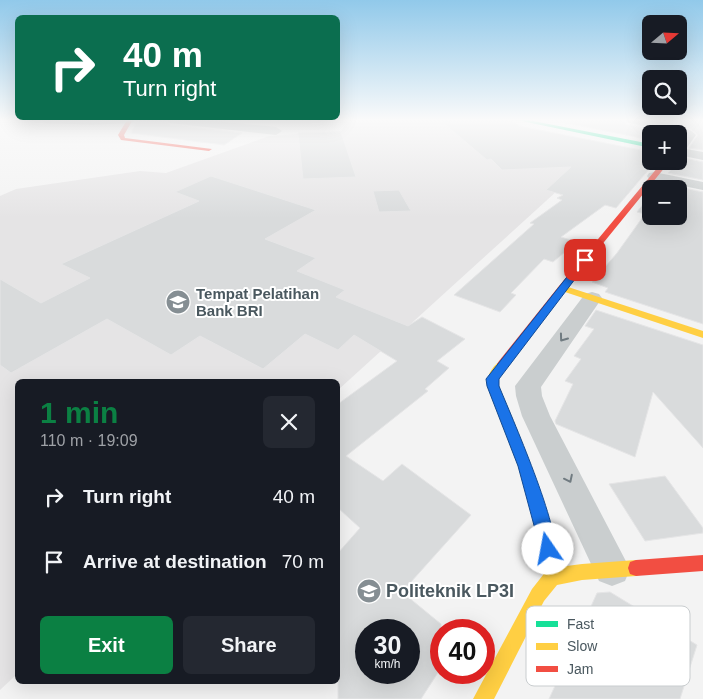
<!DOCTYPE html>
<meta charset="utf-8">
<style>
body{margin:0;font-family:Arial,sans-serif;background:#242831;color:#f1f3f6;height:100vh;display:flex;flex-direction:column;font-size:19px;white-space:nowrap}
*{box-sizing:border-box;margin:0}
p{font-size:16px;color:#9ea1a6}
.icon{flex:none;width:28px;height:28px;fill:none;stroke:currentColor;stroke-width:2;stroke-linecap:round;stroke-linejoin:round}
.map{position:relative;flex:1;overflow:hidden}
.sheet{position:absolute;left:15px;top:379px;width:325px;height:305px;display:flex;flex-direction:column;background:#171b24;border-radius:8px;box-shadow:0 5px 20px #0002}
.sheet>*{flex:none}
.top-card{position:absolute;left:15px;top:15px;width:325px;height:105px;border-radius:8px;box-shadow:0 5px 20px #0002;background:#0b6e4f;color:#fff;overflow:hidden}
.needle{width:32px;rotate:71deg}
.controls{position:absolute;left:642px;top:15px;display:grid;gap:10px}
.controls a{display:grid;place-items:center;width:45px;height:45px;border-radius:8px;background:#171b24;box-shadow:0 5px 20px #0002;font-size:25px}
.speed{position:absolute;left:355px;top:619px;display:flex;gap:10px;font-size:25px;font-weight:700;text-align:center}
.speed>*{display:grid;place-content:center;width:65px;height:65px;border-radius:50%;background:#171b24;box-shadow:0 5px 20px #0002;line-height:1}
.speed small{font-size:12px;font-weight:400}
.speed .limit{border:8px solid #d22;background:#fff;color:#111}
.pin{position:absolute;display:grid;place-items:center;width:42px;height:42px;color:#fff;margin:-21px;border-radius:10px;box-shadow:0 2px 8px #0006}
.me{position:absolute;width:55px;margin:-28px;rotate:348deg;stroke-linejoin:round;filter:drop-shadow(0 0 4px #0008)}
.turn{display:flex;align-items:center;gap:18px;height:105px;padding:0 25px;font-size:22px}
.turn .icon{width:65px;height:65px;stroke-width:2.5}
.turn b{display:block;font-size:35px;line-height:42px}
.round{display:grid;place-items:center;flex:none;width:52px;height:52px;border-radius:8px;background:#242831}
.headline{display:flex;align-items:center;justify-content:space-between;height:85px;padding:0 25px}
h1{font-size:30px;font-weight:700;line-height:38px;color:#0b8043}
.primary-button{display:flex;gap:10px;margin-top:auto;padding:10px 25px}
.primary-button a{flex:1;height:58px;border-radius:8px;background:#0b8043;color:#fff;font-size:20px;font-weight:700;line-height:58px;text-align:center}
.primary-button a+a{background:#242831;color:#f1f3f6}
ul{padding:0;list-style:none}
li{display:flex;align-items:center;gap:15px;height:65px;padding:0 25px}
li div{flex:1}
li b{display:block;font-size:19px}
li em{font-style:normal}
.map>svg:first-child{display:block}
.education{fill:#e5e4e5}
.building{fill:#d9dbdc;stroke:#e5e5e6;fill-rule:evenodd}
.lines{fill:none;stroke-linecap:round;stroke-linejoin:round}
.street{fill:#cacecf;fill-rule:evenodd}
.fast{fill:#16e098;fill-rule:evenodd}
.slow{fill:#ffcf43;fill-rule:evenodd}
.jam{fill:#f24e42;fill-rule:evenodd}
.oneway{stroke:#707b81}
.route{fill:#1a73e8;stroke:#114b97}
.labels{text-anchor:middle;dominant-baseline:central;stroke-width:4;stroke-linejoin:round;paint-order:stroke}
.poi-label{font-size:15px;font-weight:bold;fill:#4a585f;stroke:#fff;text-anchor:start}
.near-poi-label{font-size:18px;font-weight:bold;fill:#4a585f;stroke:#fff;text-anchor:start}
.key{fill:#fff;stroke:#c9cdcf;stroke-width:1}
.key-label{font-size:14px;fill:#4a585f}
</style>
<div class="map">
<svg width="703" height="699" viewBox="0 0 703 699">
<rect width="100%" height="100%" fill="#f3f3f3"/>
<path class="education" d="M349 120H454L601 151 338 390V381H18L17 674 0 690V196L16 189 140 171 166 173 269 136 341 131Z"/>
<path class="building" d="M138 120H163L170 125 242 133 224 145 131 133Z
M440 120H511L519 126 651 152V161H656L616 208 605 205 561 237 577 242 553 262 544 259 511 293 516 295 500 312 454 295 534 224 530 223 562 200 557 198 563 195 546 190 571 167 502 170 491 159 487 160Z
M551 120H623L626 124 669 134H651V140Z
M664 120H703V150L689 148 698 135 691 129Z
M341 132 356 177 303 179 298 133Z
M679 157 703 162V180L668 173 679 161Z
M211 176 316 210 265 239 316 258 297 271 345 290 336 297 408 326 422 317 465 339 437 361 449 368 425 389 428 391 346 456 383 481 402 464 471 515 402 592 441 624V668L421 699H338V553L360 528 338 508V404L397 361 354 335 338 350 305 334 263 369 200 336 171 355 107 319 11 373 0 365V279L41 303 90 278 61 264 199 201 175 192ZM366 630H409V672H366Z
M660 183 703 192V324L605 292 608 288 592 282 617 253 645 214 637 212 651 194V216H679V189H655Z
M399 190 411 211 379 212 373 191Z
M596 310 703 345V448L653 392 635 457 556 424 555 421 573 384 565 381 581 359 574 356 594 329 585 326Z
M665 476 703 528V533L645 541 609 484Z
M610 592 697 645 680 699H549L597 593Z"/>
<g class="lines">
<path class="street" d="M40 120H136L131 123 92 125 45 123Z
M165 120H205L276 127 282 131 276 135 170 123Z
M625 120C644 120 682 120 696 135L686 149 703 152V160L679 155V141L683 136 679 134 626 122Z
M654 172 703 182V190L649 179 647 176 649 173Z
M592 292 599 294 602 298 541 387 542 396 550 416 630 569 625 581 612 586 599 581 522 416 516 396 515 386 585 294Z"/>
<path class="fast" d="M517 120H528L651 144V148Z"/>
<path class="slow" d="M562 285 703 331V338L559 290 557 288Z
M503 360 509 364 498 379 499 386C524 445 549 504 559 567L582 564 636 560 642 562 644 568 642 574 636 576 582 580 557 585 544 601 494 699H473L532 589 543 575 538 535 518 466 487 386C486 376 494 363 503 360Z"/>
<path class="jam" d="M127 120 132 121 124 135 125 138 212 149 209 151 121 140 118 135Z
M663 161H670L565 290 507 367H499L497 364 499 361 559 286Z
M703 555V571L636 576 630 574 628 568 630 562 636 560Z"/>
</g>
<defs><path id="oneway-chevron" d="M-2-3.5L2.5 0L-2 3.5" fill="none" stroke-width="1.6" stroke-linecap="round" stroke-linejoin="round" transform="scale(1.25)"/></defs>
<g class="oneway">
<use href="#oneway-chevron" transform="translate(563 338) rotate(126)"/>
<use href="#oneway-chevron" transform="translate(569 479) rotate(64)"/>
</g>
<linearGradient id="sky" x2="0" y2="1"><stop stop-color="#91c9ea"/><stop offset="0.55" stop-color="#fafafa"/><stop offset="1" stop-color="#fafafa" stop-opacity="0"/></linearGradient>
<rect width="703" height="218" fill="url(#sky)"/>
<path class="route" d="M585 257 589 260 588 262 499 379V386C510 413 563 533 554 555L548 557 542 555 518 466 487 386 486 379 582 258Z"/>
<defs>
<symbol id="university-disc" viewBox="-11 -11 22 22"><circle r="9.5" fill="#858e93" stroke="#fff"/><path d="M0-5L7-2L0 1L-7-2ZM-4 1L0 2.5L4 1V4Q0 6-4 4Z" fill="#fff"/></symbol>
</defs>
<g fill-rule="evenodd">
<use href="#university-disc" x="164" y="288" width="28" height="28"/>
<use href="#university-disc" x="355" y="577" width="28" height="28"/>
</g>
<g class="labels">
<g class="poi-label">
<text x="196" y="293">Tempat Pelatihan<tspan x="196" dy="17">Bank BRI</tspan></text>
</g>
<g class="near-poi-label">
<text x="386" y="591">Politeknik LP3I</text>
</g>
</g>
<rect x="526" y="606" width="164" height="80" rx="8" class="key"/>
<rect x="536" y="621" width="22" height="6" fill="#16e098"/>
<rect x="536" y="643" width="22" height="7" fill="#ffcf43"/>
<rect x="536" y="666" width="22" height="6" fill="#f24e42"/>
<g class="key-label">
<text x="567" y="629">Fast</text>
<text x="567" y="651">Slow</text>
<text x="567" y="674">Jam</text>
</g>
</svg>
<div class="controls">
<a><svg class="needle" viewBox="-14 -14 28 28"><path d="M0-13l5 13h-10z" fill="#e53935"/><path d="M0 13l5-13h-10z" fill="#9ea1a6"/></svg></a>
<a><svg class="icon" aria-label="search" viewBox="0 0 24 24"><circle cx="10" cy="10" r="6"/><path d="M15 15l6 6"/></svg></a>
<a>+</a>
<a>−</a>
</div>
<div class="speed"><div>30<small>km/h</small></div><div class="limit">40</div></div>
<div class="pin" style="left:585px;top:260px;background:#d93025"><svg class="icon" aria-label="arrive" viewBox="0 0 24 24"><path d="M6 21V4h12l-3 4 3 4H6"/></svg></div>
<svg class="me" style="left:548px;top:549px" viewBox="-20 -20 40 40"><circle r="19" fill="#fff"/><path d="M0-13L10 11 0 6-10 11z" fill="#1a73e8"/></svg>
<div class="top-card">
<div class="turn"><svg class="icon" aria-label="right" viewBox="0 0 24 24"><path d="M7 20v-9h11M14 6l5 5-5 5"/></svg><div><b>40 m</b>Turn right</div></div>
</div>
<section class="sheet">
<div class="headline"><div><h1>1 min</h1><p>110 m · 19:09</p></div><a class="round"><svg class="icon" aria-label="close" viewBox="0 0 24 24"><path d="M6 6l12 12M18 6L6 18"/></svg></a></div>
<ul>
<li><svg class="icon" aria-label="right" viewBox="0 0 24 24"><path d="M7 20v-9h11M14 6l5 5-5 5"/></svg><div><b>Turn right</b></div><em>40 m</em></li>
<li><svg class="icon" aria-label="arrive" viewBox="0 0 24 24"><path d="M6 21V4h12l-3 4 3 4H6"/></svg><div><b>Arrive at destination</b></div><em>70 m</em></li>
</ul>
<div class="primary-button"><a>Exit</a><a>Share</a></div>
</section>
</div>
